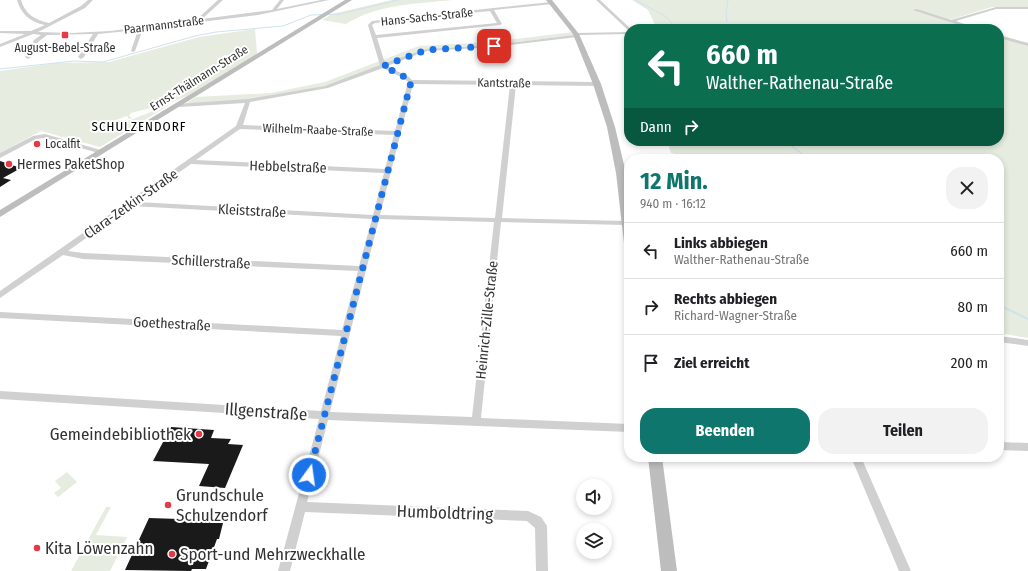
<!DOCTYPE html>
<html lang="de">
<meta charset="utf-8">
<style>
body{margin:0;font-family:"Fira Sans Condensed",sans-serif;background:#f2f2f2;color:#202124;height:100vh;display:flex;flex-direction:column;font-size:15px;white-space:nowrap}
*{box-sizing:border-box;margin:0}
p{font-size:13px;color:#757577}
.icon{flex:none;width:22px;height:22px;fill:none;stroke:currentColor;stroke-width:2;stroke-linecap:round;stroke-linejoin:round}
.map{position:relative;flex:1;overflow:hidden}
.side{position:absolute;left:624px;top:154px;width:380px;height:308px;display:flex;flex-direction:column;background:#fff;border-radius:16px;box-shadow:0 2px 6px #0003}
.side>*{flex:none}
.guide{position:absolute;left:624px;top:24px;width:380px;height:122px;border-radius:16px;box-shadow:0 2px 6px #0003;background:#0b6e4f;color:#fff;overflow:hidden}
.fabs{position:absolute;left:576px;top:479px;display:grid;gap:8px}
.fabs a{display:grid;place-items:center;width:36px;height:36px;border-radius:50%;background:#fff;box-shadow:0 2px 6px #0003;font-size:20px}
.pin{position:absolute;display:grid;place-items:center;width:34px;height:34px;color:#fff;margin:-17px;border-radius:8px;box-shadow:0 2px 6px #0006}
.me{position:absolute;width:44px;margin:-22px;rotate:14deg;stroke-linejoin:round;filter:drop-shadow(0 0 3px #0008)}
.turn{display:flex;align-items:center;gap:14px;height:84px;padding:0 16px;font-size:18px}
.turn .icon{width:52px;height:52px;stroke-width:2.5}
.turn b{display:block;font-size:28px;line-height:34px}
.then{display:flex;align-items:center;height:38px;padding:0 16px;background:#0003;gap:8px;font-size:15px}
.round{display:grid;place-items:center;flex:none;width:42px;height:42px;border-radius:16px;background:#f2f2f2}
.summary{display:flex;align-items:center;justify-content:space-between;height:68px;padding:0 16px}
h1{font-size:24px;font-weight:700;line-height:30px;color:#0f766e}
.primary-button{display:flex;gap:8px;margin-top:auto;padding:8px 16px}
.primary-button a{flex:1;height:46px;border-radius:16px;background:#0f766e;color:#fff;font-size:16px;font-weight:700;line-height:46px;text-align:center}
.primary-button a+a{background:#f2f2f2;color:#202124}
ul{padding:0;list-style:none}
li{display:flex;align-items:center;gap:12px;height:56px;padding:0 16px;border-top:1px solid #e0e0e0}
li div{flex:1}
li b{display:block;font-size:15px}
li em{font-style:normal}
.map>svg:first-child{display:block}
.green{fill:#e6ecdf}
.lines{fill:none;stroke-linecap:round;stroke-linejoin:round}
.stream-far2{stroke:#cfe2ee;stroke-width:1}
.stream-far1{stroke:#cfe2ee;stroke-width:1.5}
.stream{stroke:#cfe2ee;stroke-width:2}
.building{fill:#1a1a1a}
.street{fill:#d0d0d0;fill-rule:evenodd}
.secondary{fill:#bdbdbd;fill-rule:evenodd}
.route{stroke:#1a73e8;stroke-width:7;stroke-dasharray:0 12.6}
.poi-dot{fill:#e63946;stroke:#fff;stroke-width:1.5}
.labels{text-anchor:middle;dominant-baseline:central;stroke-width:4;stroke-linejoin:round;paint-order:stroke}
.far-street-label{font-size:12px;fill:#333;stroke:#fff}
.far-poi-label{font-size:12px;fill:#333;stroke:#fff}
.far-quarter-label{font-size:13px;letter-spacing:1px;fill:#000;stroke:#fff}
.poi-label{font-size:14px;fill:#333;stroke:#fff;text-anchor:start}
.street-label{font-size:14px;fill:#333;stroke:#fff}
.near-street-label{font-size:17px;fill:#333;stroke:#fff}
.near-poi-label{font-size:17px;fill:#333;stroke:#fff;text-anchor:start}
</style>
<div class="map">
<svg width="1028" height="571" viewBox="0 0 1028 571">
<rect width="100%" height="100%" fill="#fff"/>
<path class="green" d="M392 0H452C416 4 377 4 346 24L322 20 332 14Z
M632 0H1028V7H992L946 21 972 29H657L648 10Z
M255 29 257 54 187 96 170 103 131 113 129 116 132 118 129 119 127 116 113 121 115 126 171 104 100 147 41 131 0 153V71L56 63 109 62 199 37Z
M573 32 574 35 504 44 425 49 341 82 322 87 248 100 185 104 196 97 271 93 325 82 419 46 492 42Z
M999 37 1028 46V338L999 333V159H696L671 153 667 141H999Z
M67 472 77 482 58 497 54 493 61 488 55 481Z
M106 507H111L96 535 127 537 110 571H71Z"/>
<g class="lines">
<path class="stream-far2" d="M635 0 665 16 677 29
M727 22 726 13 728 0
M0 69 74 61 103 62 195 36 216 32 283 26 311 15 340 14 398 0"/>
<path class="stream-far1" d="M785 141 809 159"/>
<path class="stream" d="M999 305 1028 319"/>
</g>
<path class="building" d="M0 161 21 168 3 178 11 180 0 187Z
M171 427 214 430 211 438 231 439 228 444 243 445 225 488 199 486 209 464 153 461Z
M149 518 210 520V523H223L219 539H217L206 569H192L191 571 125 570Z"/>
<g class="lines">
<path class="street" d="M17 0H21C25 14 35 20 49 23L81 6 88 0H93L85 8 38 32 72 33 110 31 196 20 218 0H223L202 19 272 10 280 0H284L277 9 321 0H329L258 15 143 29 135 51 133 52 131 51 138 30 98 34 84 57 81 59 78 57 93 34 47 35 38 42 31 57 28 59 25 57 34 40 41 35 33 34 0 47V44L25 34 0 33V31H31L45 25C30 22 21 14 17 0Z
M596 0H600L631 29H629V31Z
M551 2 553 3V4L494 10 502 24 500 25 377 38 385 63 426 49 494 45 574 35V33H576L629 32V34L579 35 577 37 494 47 427 51 387 66 409 77 412 80 597 82 600 84 597 86 516 85 502 218 626 221H629V224L626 225 501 222 481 418 629 424V432L328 420 307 502 528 511 541 517 547 526 548 571H536L535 528 527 521 305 512 290 571H278L319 419 0 399V391L321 411 341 336 0 318V312L342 330 358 271 83 259 63 255 0 298V291L236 126 245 103 179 107 176 105 177 104 248 99 325 86 380 65 368 25 372 21ZM490 11 497 23 376 35 372 25 375 23ZM383 68 405 79 408 82 395 131 243 125 250 102 328 88ZM413 84 510 85 495 218 380 215ZM240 129 394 135 385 169 196 160ZM191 164 384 173 373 215 137 202ZM131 206 372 219 359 266 83 253 68 251ZM379 219 494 222 472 417 330 412Z
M996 7H1028V9H996L956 21 978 29H971L913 10 917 9 951 20Z
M999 35 1028 43V46L999 38Z
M45 134 104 151 105 152 102 154 45 138 36 139 0 158V153L33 136Z
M999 336 1028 340V346L999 342Z
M999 442 1028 443V451L999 450Z
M851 457H861L911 571H899Z"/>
<path class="secondary" d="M345 0H352L0 217V210Z
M546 0H552L579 34 601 84 615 127 626 173 629 201V246L624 243 616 173 607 127 593 84 573 34Z
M648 457H662L677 571H661Z"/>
</g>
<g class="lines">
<path class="route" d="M309 475 411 82 407 78 383 66 426 50 494 46"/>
</g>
<g class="poi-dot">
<rect x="61" y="31" width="8" height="8" rx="2"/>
<circle cx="37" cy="144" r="4"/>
<circle cx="9" cy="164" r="4"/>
<circle cx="199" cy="434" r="4"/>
<circle cx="168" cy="505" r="4"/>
<circle cx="37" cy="548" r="4"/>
<circle cx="172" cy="554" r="4"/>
</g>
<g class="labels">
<g class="far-street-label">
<text transform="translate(427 17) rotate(-6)">Hans-Sachs-Straße</text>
<text transform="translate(164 25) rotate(-7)">Paarmannstraße</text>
<text transform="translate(199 78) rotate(-32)">Ernst-Thälmann-Straße</text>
<text transform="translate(504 83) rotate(1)">Kantstraße</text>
<text transform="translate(318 130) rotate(2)">Wilhelm-Raabe-Straße</text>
</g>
<g class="far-poi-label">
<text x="65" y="48">August-Bebel-Straße</text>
<text x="45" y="144" text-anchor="start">Localfit</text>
</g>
<g class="far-quarter-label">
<text x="139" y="126">SCHULZENDORF</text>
</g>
<g class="poi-label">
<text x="17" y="164">Hermes PaketShop</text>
</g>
<g class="street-label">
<text transform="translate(288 167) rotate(2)">Hebbelstraße</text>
<text transform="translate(131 204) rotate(-35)">Clara-Zetkin-Straße</text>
<text transform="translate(252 211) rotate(3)">Kleiststraße</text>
<text transform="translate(211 262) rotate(3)">Schillerstraße</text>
<text transform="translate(487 320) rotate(-84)">Heinrich-Zille-Straße</text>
<text transform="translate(172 324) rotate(3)">Goethestraße</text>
</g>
<g class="near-street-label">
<text transform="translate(266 412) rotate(4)">Illgenstraße</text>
<text transform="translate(445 513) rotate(2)">Humboldtring</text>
</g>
<g class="near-poi-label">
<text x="191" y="434" text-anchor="end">Gemeindebibliothek</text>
<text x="176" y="495">Grundschule<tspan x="176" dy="20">Schulzendorf</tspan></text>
<text x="45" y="548">Kita Löwenzahn</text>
<text x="180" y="554">Sport-und Mehrzweckhalle</text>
</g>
</g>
</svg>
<div class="fabs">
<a><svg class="icon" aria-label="sound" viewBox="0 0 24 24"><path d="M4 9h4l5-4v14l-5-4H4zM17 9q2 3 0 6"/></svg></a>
<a><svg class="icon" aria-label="layers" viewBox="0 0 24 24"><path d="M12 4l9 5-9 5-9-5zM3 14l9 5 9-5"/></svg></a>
</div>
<div class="pin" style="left:494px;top:46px;background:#d93025"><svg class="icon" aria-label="arrive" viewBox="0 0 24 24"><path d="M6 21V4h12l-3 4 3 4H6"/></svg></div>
<svg class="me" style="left:309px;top:475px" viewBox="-20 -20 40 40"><circle r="17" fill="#1a73e8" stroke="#fff" stroke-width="3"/><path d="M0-11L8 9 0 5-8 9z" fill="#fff"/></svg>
<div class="guide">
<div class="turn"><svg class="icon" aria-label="left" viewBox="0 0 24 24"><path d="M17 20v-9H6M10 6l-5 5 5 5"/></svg><div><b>660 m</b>Walther-Rathenau-Straße</div></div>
<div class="then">Dann<svg class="icon" aria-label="right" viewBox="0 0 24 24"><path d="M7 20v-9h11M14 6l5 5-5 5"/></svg></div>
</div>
<section class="side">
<div class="summary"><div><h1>12 Min.</h1><p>940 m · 16:12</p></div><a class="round"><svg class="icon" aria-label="close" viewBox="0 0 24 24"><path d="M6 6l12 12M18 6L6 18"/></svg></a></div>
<ul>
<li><svg class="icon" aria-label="left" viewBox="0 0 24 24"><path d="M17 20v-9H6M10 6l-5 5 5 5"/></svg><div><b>Links abbiegen</b><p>Walther-Rathenau-Straße</p></div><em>660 m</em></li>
<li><svg class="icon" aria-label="right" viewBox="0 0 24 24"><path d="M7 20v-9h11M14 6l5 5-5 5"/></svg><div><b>Rechts abbiegen</b><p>Richard-Wagner-Straße</p></div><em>80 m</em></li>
<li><svg class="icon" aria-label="arrive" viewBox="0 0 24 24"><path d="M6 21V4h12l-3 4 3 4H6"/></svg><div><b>Ziel erreicht</b></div><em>200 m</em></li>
</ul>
<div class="primary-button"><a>Beenden</a><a>Teilen</a></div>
</section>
</div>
